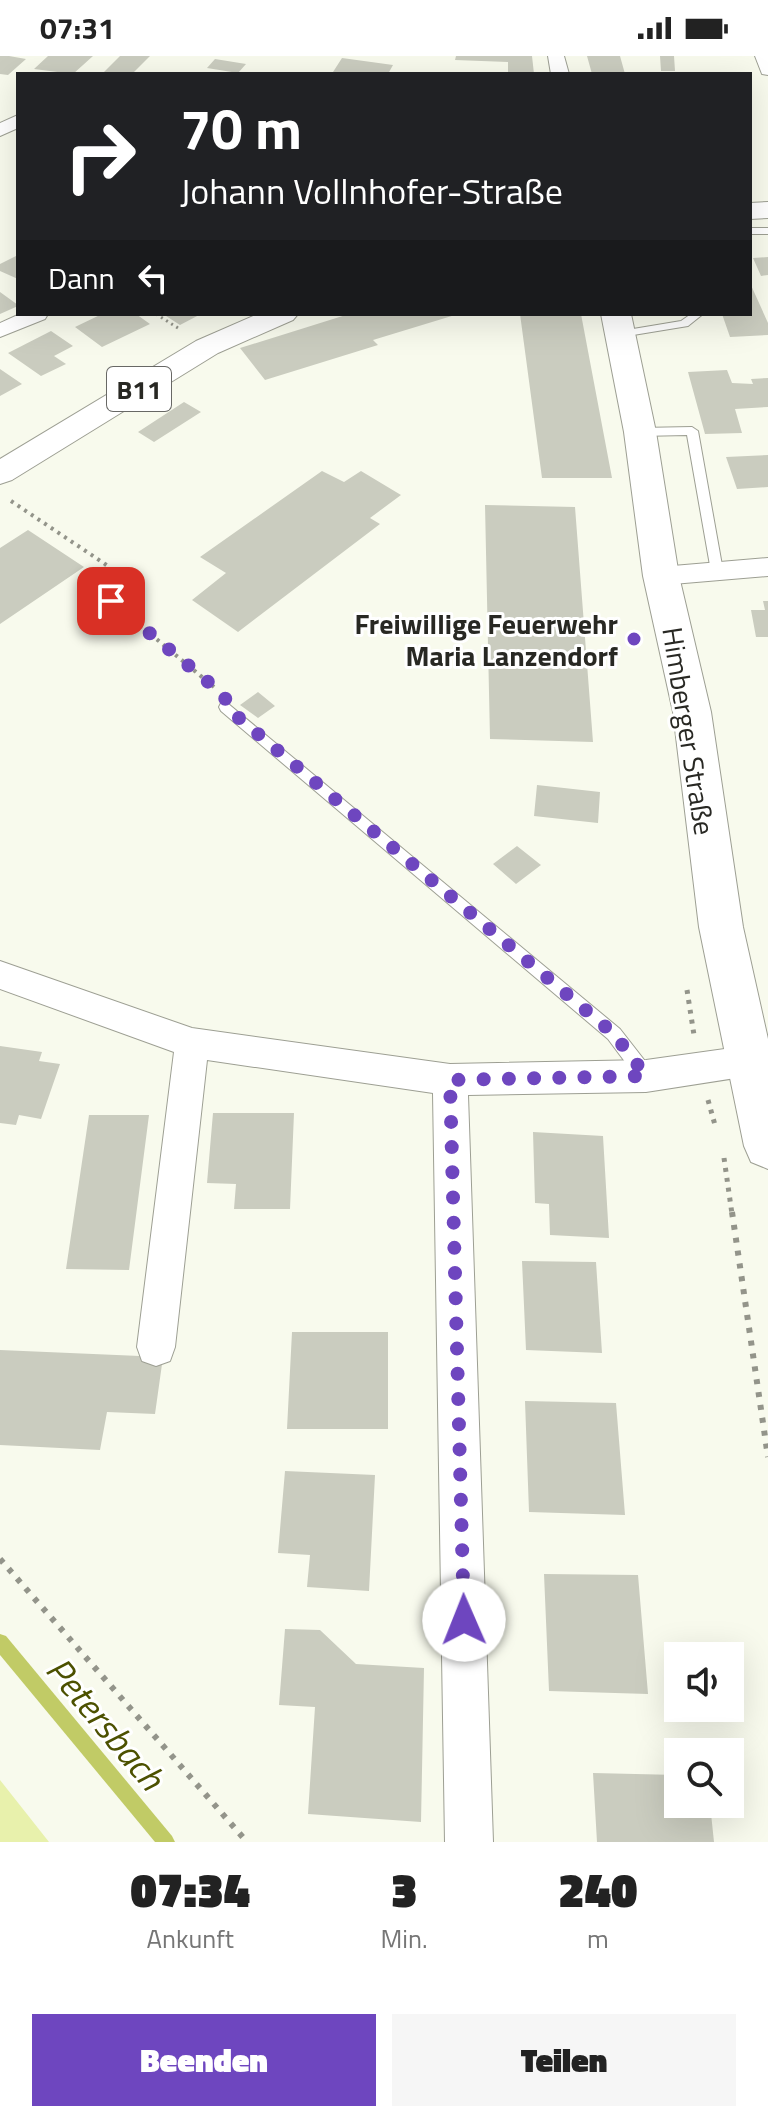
<!DOCTYPE html>
<html lang="de">
<meta charset="utf-8">
<style>
body{margin:0;font-family:"Titillium Web",sans-serif;background:#f6f6f6;color:#222;height:100vh;display:flex;flex-direction:column;font-size:30px;white-space:nowrap}
*{box-sizing:border-box;margin:0}
p{font-size:26px;color:#767676}
.icon{flex:none;width:44px;height:44px;fill:none;stroke:currentColor;stroke-width:2;stroke-linecap:round;stroke-linejoin:round}
.map{position:relative;height:1786px;overflow:hidden}
.drawer{display:flex;flex-direction:column;background:#fff;flex:1}
.drawer>*{flex:none}
.hud{position:absolute;left:16px;top:16px;width:736px;height:244px;border-radius:0px;box-shadow:0 8px 32px #0002;background:#202124;color:#fff;overflow:hidden}
.buttons{position:absolute;left:664px;top:1586px;display:grid;gap:16px}
.buttons a{display:grid;place-items:center;width:80px;height:80px;border-radius:0px;background:#fff;box-shadow:0 8px 32px #0002;font-size:40px}
.pin{position:absolute;display:grid;place-items:center;width:68px;height:68px;color:#fff;margin:-34px;border-radius:16px;box-shadow:0 4px 12px #0006}
.me{position:absolute;width:88px;margin:-44px;rotate:359deg;stroke-linejoin:round;filter:drop-shadow(0 0 6px #0008)}
.turn{display:flex;align-items:center;gap:28px;height:168px;padding:0 32px;font-size:36px}
.turn .icon{width:104px;height:104px;stroke-width:2.5}
.turn b{display:block;font-size:56px;line-height:68px}
.then{display:flex;align-items:center;height:76px;padding:0 32px;background:#0003;gap:16px;font-size:30px}
.eta{display:flex;justify-content:space-evenly;align-items:center;height:136px;text-align:center}
.eta b{font-size:48px;font-weight:800;line-height:56px}
.button{display:flex;gap:16px;margin-top:auto;padding:16px 32px}
.button a{flex:1;height:92px;border-radius:0px;background:#6e46bf;color:#fff;font-size:32px;font-weight:800;line-height:92px;text-align:center}
.button a+a{background:#f6f6f6;color:#222}
.status{display:flex;justify-content:space-between;align-items:center;height:56px;padding:0 40px;background:#fff;direction:ltr}
.status svg{height:22px;fill:currentColor}
.map>svg:first-child{display:block}
.green{fill:#e8f1ac}
.lines{fill:none;stroke-linecap:round;stroke-linejoin:round}
.stream{fill:#c1cb66;fill-rule:evenodd}
.building{fill:#caccbf}
.lane-casing{stroke:#9d9f93;stroke-width:2}
.street-casing{stroke:#9d9f93;stroke-width:2}
.secondary-casing{stroke:#9d9f93;stroke-width:2}
.primary-casing{stroke:#9d9f93;stroke-width:2}
.path-far3{stroke:#93948a;stroke-width:3;stroke-dasharray:2 4;stroke-linecap:butt}
.path-far2{stroke:#93948a;stroke-width:4;stroke-dasharray:3 5;stroke-linecap:butt}
.path-far1{stroke:#93948a;stroke-width:5;stroke-dasharray:4 6;stroke-linecap:butt}
.path{stroke:#93948a;stroke-width:6;stroke-dasharray:5 8;stroke-linecap:butt}
.lane{fill:#fff;fill-rule:evenodd}
.street{fill:#fff;fill-rule:evenodd}
.secondary{fill:#fff;fill-rule:evenodd}
.primary{fill:#fff;fill-rule:evenodd}
.route{stroke:#6e46bf;stroke-width:14;stroke-dasharray:0 25.2}
.poi-dot{fill:#6e46bf;stroke:#fff;stroke-width:3}
.labels{text-anchor:middle;dominant-baseline:central;stroke-width:6;stroke-linejoin:round;paint-order:stroke}
.shield{fill:#fff;stroke:#686865;stroke-width:2}
.shield-label{font-size:26px;font-weight:bold;fill:#282823}
.poi-label{font-size:28px;font-weight:bold;fill:#282823;stroke:#fff;text-anchor:end}
.street-label{font-size:28px;fill:#282823;stroke:#fff}
.near-water-label{font-size:36px;font-style:italic;fill:#4c5100;stroke:#fff}
</style>
<div class="status"><b>07:31</b><svg viewBox="0 0 49 12"><path d="M0 12V9h3v3zM5 12V6h3v6zM10 12V3h3v9zM15 12V0h3v12zM26 1h20v11H26zM47 4h2v5h-2z"/></svg></div>
<div class="map">
<svg width="768" height="1786" viewBox="0 0 768 1786">
<rect width="100%" height="100%" fill="#f8faed"/>
<path class="green" d="M0 1724 49 1786H0Z"/>
<g class="lines">
<path class="stream" d="M0 1578 6 1580 172 1780 175 1786H155L0 1599Z"/>
</g>
<path class="building" d="M0 0H9L26 3 8 19 0 18Z
M48 0H93L73 18 34 13Z
M120 0H150L132 18H102Z
M456 0H532L534 18H508V6L455 4Z
M587 0H620L625 18H592Z
M660 0H674L675 15H661Z
M342 2 393 9 388 18 333 16Z
M215 3 246 8 238 17 207 12Z
M18 199V223L0 215V208Z
M768 201V219L761 220 753 202Z
M750 227 768 267V279L730 281 722 258H750Z
M0 236 18 249V250L0 258Z
M102 258H136L150 268 102 291 75 271Z
M163 258H201L180 269Z
M349 258 455 259 373 284 378 289 265 324 240 292Z
M520 258H581L612 422H542Z
M51 275 73 290 54 300 66 308 41 320 8 297Z
M0 313 22 328 0 340Z
M727 314 732 327 753 328 751 323 768 322V351L735 353 742 377 705 378 688 316Z
M184 346 201 356 154 386 138 376Z
M768 399V431L737 433 726 401Z
M322 415 344 426 361 415 401 439 370 462 380 468 238 576 192 544 226 517 200 501Z
M485 449 575 451 593 686 490 683Z
M28 474 84 511 0 568V492Z
M763 545H768V581H756L751 554H765Z
M258 636 275 650 258 662 240 649Z
M537 729 600 736 598 767 534 760Z
M517 790 541 809 516 828 493 808Z
M0 990 42 996 39 1005 60 1008 41 1063 19 1059 16 1069 0 1067Z
M213 1057H294L290 1153H234L236 1128 207 1127Z
M89 1059H149L129 1214 66 1213Z
M533 1076 603 1080 609 1182 550 1179 549 1148 535 1147Z
M522 1205 596 1206 602 1297 526 1294Z
M292 1276H388V1373H287Z
M0 1294 163 1301 155 1358 107 1356 100 1394 0 1389Z
M525 1345 616 1347 625 1459 529 1456Z
M285 1415 375 1419 369 1535 307 1531 310 1499 278 1497Z
M544 1518 638 1519 648 1638 549 1635Z
M285 1573 320 1574 356 1608 424 1612 421 1766 308 1758 315 1651 279 1649Z
M593 1717 678 1719V1748H710L714 1786H597Z"/>
<g class="lines">
<defs>
<path id="lane" d="M750 172H768V178H750Z
M691 258H703L688 270 621 281 616 278 621 275 681 265Z
M692 371 698 375 723 515 717 519 711 515 687 379 640 380 634 376 640 372Z
M226 646 620 973 652 1014 655 1020 652 1026 646 1028 640 1026 608 983 221 655 219 651 221 647Z"/>
<path id="street" d="M548 0H564L569 18H551Z
M755 0H768V19L762 18Z
M18 59V72L0 80V67Z
M20 258H48L45 263 0 281V267Z
M768 502V520L661 529 652 526 648 520 652 514 661 511Z
M0 905 192 972 450 1008 646 1004 768 987V1017L646 1036 468 1039 493 1786H445L433 1037 207 1004 175 1291 170 1305 156 1310 142 1305 137 1291 174 996 0 933Z"/>
<path id="secondary" d="M601 258H631L656 376 679 520 711 656 743 871 768 983V1113L751 1106 744 1090 699 871 673 656 643 520 624 376Z"/>
<path id="primary" d="M768 146V162L750 163V147Z
M258 258H298L293 264 218 297 12 424 0 428V403L196 285Z"/>
</defs>
<use href="#lane" class="lane-casing"/>
<use href="#street" class="street-casing"/>
<use href="#secondary" class="secondary-casing"/>
<use href="#primary" class="primary-casing"/>
<path class="path-far3" d="M156 258 178 272"/>
<path class="path-far2" d="M11 445 108 510 88 526 214 631"/>
<path class="path-far1" d="M687 934 694 979
M708 1044 715 1069
M724 1102 732 1158"/>
<path class="path" d="M732 1156 768 1401
M0 1503 247 1786"/>
<use href="#lane" class="lane"/>
<use href="#street" class="street"/>
<use href="#secondary" class="secondary"/>
<use href="#primary" class="primary"/>
</g>
<g class="lines">
<path class="route" d="M111 545 225 640 226 651 614 978 646 1020 450 1024 464 1564"/>
</g>
<circle class="poi-dot" cx="634" cy="583" r="8"/>
<g class="labels">
<rect class="shield" x="107" y="311" width="64" height="44" rx="6"/>
<g class="shield-label">
<text x="139" y="333">B11</text>
</g>
<g class="poi-label">
<text x="618" y="567">Freiwillige Feuerwehr<tspan x="618" dy="32">Maria Lanzendorf</tspan></text>
</g>
<g class="street-label">
<text transform="translate(689 675) rotate(81)">Himberger Straße</text>
</g>
<g class="near-water-label">
<text transform="translate(106 1667) rotate(50)">Petersbach</text>
</g>
</g>
</svg>
<div class="buttons">
<a><svg class="icon" aria-label="sound" viewBox="0 0 24 24"><path d="M4 9h4l5-4v14l-5-4H4zM17 9q2 3 0 6"/></svg></a>
<a><svg class="icon" aria-label="search" viewBox="0 0 24 24"><circle cx="10" cy="10" r="6"/><path d="M15 15l6 6"/></svg></a>
</div>
<div class="pin" style="left:111px;top:545px;background:#d93025"><svg class="icon" aria-label="arrive" viewBox="0 0 24 24"><path d="M6 21V4h12l-3 4 3 4H6"/></svg></div>
<svg class="me" style="left:464px;top:1564px" viewBox="-20 -20 40 40"><circle r="19" fill="#fff"/><path d="M0-13L10 11 0 6-10 11z" fill="#6e46bf"/></svg>
<div class="hud">
<div class="turn"><svg class="icon" aria-label="right" viewBox="0 0 24 24"><path d="M7 20v-9h11M14 6l5 5-5 5"/></svg><div><b>70 m</b>Johann Vollnhofer-Straße</div></div>
<div class="then">Dann<svg class="icon" aria-label="left" viewBox="0 0 24 24"><path d="M17 20v-9H6M10 6l-5 5 5 5"/></svg></div>
</div>
</div>
<section class="drawer">
<div class="eta">
<div><b>07:34</b><p>Ankunft</p></div>
<div><b>3</b><p>Min.</p></div>
<div><b>240</b><p>m</p></div>
</div>
<div class="button"><a>Beenden</a><a>Teilen</a></div>
</section>
